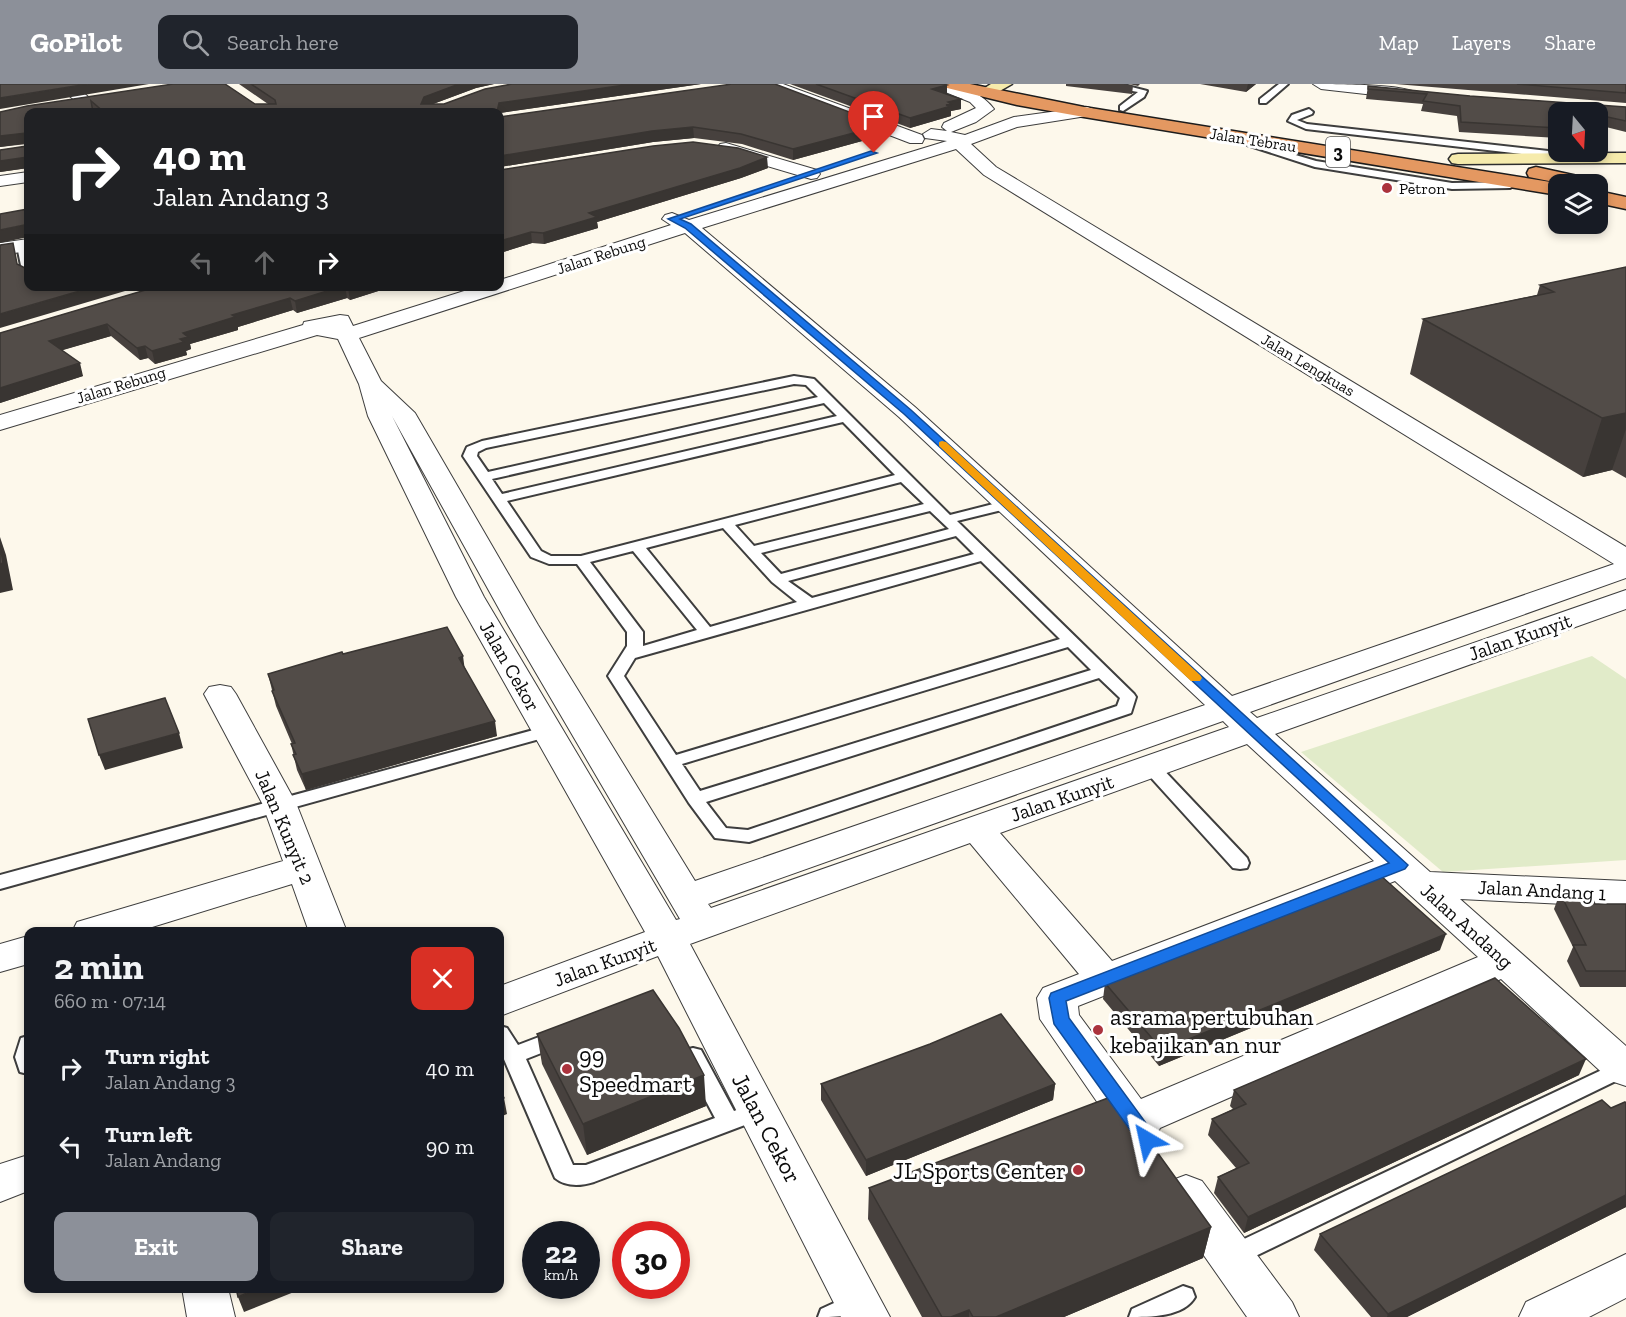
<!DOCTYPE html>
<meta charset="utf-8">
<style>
body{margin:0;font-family:"Zilla Slab",serif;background:#20242c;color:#f1f3f6;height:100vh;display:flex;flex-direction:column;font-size:22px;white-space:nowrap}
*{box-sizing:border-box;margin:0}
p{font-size:20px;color:#9ea1a6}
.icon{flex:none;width:33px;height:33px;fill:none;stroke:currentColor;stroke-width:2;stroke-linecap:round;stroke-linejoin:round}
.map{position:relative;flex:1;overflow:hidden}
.side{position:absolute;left:24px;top:843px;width:480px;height:366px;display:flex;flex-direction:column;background:#171b24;border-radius:12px;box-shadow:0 3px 9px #0003}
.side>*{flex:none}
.banner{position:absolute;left:24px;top:24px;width:480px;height:183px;border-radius:12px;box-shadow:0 3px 9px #0003;background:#202124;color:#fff;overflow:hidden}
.needle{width:39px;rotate:162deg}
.tools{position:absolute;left:1548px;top:18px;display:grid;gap:12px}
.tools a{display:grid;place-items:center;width:60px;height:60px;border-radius:12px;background:#171b24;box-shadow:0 3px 9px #0003;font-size:30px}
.speed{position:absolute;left:522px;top:1137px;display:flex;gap:12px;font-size:30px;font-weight:700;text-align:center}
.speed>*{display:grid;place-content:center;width:78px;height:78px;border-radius:50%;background:#171b24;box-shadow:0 3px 9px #0003;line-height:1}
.speed small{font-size:15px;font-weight:400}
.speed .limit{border:9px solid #d22;background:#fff;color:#111}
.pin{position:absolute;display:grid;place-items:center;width:51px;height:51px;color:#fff;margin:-62px -26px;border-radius:50% 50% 50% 0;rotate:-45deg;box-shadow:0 0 6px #0007}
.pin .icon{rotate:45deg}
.me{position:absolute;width:66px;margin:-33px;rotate:324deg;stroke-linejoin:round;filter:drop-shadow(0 0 4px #0008)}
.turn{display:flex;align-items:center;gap:21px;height:126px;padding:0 30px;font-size:27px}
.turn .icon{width:78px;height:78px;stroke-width:2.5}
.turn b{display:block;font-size:42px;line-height:51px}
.lanes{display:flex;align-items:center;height:57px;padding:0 30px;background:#0003;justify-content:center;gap:30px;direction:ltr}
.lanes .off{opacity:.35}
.round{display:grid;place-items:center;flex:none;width:63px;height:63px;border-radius:12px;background:#20242c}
.head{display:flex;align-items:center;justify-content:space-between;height:102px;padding:0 30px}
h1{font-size:36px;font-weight:700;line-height:45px}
.cta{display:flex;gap:12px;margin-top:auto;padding:12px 30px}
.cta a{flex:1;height:69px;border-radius:12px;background:#8c9099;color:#fff;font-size:24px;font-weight:700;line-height:69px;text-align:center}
.cta a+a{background:#20242c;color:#f1f3f6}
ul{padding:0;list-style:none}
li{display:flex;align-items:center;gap:18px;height:78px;padding:0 30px}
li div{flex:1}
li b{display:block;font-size:22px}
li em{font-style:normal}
header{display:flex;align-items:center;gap:36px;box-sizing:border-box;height:84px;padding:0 30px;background:#8c9099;color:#fff}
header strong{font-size:28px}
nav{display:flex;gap:33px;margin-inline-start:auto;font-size:21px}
.search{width:420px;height:54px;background:#20242c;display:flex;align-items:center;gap:15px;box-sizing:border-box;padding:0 21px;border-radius:12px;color:#9ea1a6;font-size:22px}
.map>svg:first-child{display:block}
.pitch{fill:#e1ebc9}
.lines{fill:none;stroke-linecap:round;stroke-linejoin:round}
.lane-casing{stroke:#3e3e3e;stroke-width:4}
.street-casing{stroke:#3e3e3e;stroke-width:2}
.secondary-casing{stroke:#2d2d2d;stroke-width:3}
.highway-casing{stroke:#1c1c1c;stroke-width:3}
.lane{fill:#fff;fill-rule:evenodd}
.street{fill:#fff;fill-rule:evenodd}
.secondary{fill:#f6ebac;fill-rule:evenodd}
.highway{fill:#e49861;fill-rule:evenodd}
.wall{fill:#47413e}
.shaded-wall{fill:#393532}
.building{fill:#524c48;stroke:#393532;stroke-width:1.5}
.route{fill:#1a73e8;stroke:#114b97;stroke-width:1.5}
.slow{fill:#f59e0b}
.poi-dot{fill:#ab333d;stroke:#fff;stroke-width:2}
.labels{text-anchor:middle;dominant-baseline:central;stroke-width:6;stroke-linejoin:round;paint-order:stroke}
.far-street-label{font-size:16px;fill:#0b0b0b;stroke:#fff}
.far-poi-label{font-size:16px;fill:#0b0b0b;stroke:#fff;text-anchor:start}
.shield{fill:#fff;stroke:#545454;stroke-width:1.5}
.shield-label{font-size:18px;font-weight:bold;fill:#0b0b0b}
.street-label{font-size:20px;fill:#0b0b0b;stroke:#fff}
.near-poi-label{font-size:24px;fill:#0b0b0b;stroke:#fff;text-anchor:start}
.near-street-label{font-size:24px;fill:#0b0b0b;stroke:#fff}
</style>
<header>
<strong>GoPilot</strong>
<div class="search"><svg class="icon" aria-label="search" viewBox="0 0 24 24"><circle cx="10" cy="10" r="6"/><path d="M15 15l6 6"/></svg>Search here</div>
<nav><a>Map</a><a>Layers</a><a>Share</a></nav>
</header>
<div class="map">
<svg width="1626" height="1233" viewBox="0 0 1626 1233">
<rect width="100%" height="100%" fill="#fdf8eb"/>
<path class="pitch" d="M1592 572 1626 595V776L1443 788 1301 668Z"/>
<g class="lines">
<defs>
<path id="lane" d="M1110 0H1120L1147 7 1144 13 1123 27 1120 26V22L1138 8 1110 3Z
M1279 0H1288L1266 19H1260V15Z
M1309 25 1313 28 1312 30 1297 36 1307 40 1566 69 1571 72 1566 75 1306 45 1288 37 1292 31Z
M1238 54 1316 77 1452 99 1510 98 1515 101 1510 104 1452 105 1315 83 1238 58Z
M22 159 26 160 28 168V194L23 191 17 162Z
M794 292 814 295 950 431 1009 416 1014 417 1016 420 1014 423 957 437 1134 610 1136 613 1131 629 755 756 749 758 715 754 689 719 608 592 627 562V548L577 480H549L531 473 463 372 467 363 482 357ZM794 300 806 301 818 313 488 388 477 372 478 368 486 364ZM824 319 837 332 502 410 492 395ZM843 338 895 391 581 472H551L541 467 507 417ZM901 398 924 420 754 462 735 441ZM930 427 949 445 781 490 761 469ZM723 444 772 498 797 518 710 543 646 464ZM956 452 974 470 812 514 788 497ZM633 467 697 546 643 562V548L590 478ZM981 477 1060 555 676 671 624 592 635 574ZM1068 563 1091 586 700 707 682 680ZM1099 594 1120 614 1117 622 748 746 726 744 706 718Z
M548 642 554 643 556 647 554 651 0 805V791Z
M1151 677 1157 679 1247 774 1249 779 1247 784 1240 785 1233 784 1145 687 1142 683 1145 679Z
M500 942 507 944 518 961 560 945 567 947 571 953 567 959 526 975 573 1081H586L715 1034 682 972 685 966 693 964 701 966 734 1027 758 1018 766 1021 769 1027 766 1033 594 1098C581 1102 566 1103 555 1094L500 966Z
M28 952V990L20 988 15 973 21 954Z
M1623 976 1626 977V992L1241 1179 1232 1183 1223 1179 1220 1172 1223 1165Z
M1183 1202 1192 1205 1195 1213C1184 1233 1150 1233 1129 1233L1132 1225Z
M858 1208 867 1211 870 1219C861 1233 836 1233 818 1233L821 1225Z"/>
<path id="street" d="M55 0H73L106 28H89Z
M761 0H783L922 51 924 55 922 59H910L764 3Z
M930 0C954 0 979 5 994 25L976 38 951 48 965 51 1014 33 1087 23 1093 25 1095 28 1093 31 1017 43 971 60 996 83 1626 463V494L1250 628 1257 634 1626 506V525L1275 650 1430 788 1626 797V823L1460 815 1626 962V1002L1611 997 1501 895 1160 1044 1154 1057 1139 1062 1124 1057 1040 935 1037 914 1043 904 1079 890 970 759 690 860 890 1233H841L658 872 500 932V902L645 848 456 513 368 332 359 300 338 255 317 251 0 346V331L303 241 304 238 340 231 348 232 353 242 480 202H500V196L671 141 662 135 665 131 672 129 689 136 947 57 925 54 923 50 931 45 947 47 942 43 944 39 976 24 970 18 933 3ZM956 65 984 91 1614 480 1232 612 915 323 702 144ZM685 149 899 333 1205 621 695 797 538 541 415 329 381 297 359 254ZM392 332 508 541 680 835 676 836 484 513ZM1223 637 1229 643 711 824 708 820ZM1247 660 1374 777 1112 877 1000 749ZM1395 797 1478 873 1141 1015 1079 931 1078 922Z
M1313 0C1332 0 1408 0 1418 10L1410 15 1321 5Z
M726 59 817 86 820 90 817 94 811 95 720 68 717 64 720 60Z
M28 88V98L0 102V92Z
M28 155V167L0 171V159Z
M220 601 231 603 236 610 296 719 347 848H309L292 800 136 848H72L77 838 283 777 262 719 204 610 209 603Z
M28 852V880L0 888V860Z
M28 1071V1107L0 1118V1080Z
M1186 1091 1202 1097 1292 1218 1299 1233H1247L1170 1123 1164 1110 1170 1097Z
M1626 1170V1214L1589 1233H1519L1526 1218Z
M182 1204H228L235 1233H187Z"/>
<path id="secondary" d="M991 0H1012L991 12H979L977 9Z
M1626 69V79L1458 80 1452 79 1449 75 1452 71 1458 70Z"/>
<path id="highway" d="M941 0H970L1084 23 1563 100H1558V111L1084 33 1017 21 943 3Z
M1536 83 1596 96 1598 100H1564L1529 93 1527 89 1529 85Z
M1598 107 1626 113V125L1598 119Z"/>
</defs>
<use href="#lane" class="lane-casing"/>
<use href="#street" class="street-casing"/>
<use href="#secondary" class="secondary-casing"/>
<use href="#highway" class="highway-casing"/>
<use href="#lane" class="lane"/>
<use href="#street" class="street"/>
<use href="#secondary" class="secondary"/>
<use href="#highway" class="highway"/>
</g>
<path class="wall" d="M173 0H225L255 20H268L239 0H494L476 4 433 20H444L485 5 512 0H701L500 29V30V28H96L94 27V28H28V84L0 88V66L27 62V60L0 63V28L27 22Z
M790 0H944L947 1V10L961 25 951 27V32L910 44Z
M1066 0H1123L1133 2 1132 10 1066 2Z
M1129 0H1140L1138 2Z
M1200 0H1256L1246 8Z
M1395 0H1626V19Z
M1368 2 1470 12 1626 23V48L1598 41V28H1558V54L1459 48 1457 32 1421 27 1423 20 1366 15Z
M500 33 884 51 793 76 742 60 694 54 653 58 500 83V84Z
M768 84 741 94 597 138 598 144 544 160 532 159 500 169V86Z
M1626 183V394L1612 386 1583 393 1410 290 1423 235 1537 211 1540 201Z
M159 202H394L350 216 347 214 297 229 293 226 238 243V246L190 260 191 265 186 267 187 271 155 280 148 274 140 276 111 252 62 266 83 292 0 319V249Z
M343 570 465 584 497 652 306 706 297 686 291 660H292L276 622 268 590Z
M1560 809 1595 820H1626V903H1580L1567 877 1573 863 1554 825Z
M1440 866 1159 982 1103 915 1105 899Z
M537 950 706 1022 587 1071 542 980Z
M930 960 1055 1000 1053 1016 866 1092 821 1016V1000Z
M1579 991 1244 1149 1214 1109 1218 1093 1236 1084 1208 1051 1212 1035 1233 1025 1230 1022 1234 1006Z
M1611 1024 1626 1123 1407 1233H1371L1314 1166 1320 1150Z
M869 1104 1211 1143 1203 1174 1064 1233H922L868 1135Z"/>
<path class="shaded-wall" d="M88 0H149L0 25V14Z
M459 0H494L476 4 425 23 421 20 424 13Z
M632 0H701L500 29V30V28H497L499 19Z
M1248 0H1256L1246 8Z
M947 1V11L932 5Z
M961 15V25L951 27V32L910 44V34L948 18Z
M884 41V51L793 76V65Z
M693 43 694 54 653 58 500 83V84V72L652 47Z
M26 49 28 59 0 63V52Z
M28 73V84L0 88V77Z
M767 73 768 84 741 94 597 138 598 144 544 160 543 149 589 129Z
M24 141 28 153 0 159V146Z
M531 148 532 159 500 169V157Z
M97 202H142L0 244V230Z
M345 202 347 214 297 229 295 217Z
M353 202H394L350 216 348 204Z
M290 214 293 226 238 243V246L190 260 191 265 186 267 187 271 155 280 152 267 180 255 183 249 232 231Z
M107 240 111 252 53 269 49 257Z
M145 262 148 274 140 276 137 264Z
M80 279 83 292 0 319V304Z
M1626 329V345L1612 386 1583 393 1602 334Z
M0 453 6 471 13 506 0 509Z
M463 572 465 587 459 574Z
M495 637 497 652 306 706 302 690Z
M179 649 183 664 105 686 99 671Z
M1446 850 1440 866 1159 982 1162 966Z
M1586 975 1579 991 1244 1149 1248 1133Z
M704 991 706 1022 587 1071 583 1040Z
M1055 1000 1053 1016 866 1092V1076Z
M504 1014 507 1030 500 1033V1016Z
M1626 1111V1123L1407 1233H1387L1388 1230Z
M1211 1143 1203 1174 1064 1233H996Z
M258 1204H304L244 1228 238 1213Z
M969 1226V1233H951Z"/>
<path class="building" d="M0 0H88L0 14Z
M173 0H225L255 20H276L275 16 251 0H459L424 13 421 20H444L485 5 512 0H632L499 19 497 28H104L91 17 93 28H28V73L0 77V66L27 62 26 49 0 52V28L27 22Z
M732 0H775L884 41 793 65 741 50 693 43 652 47 500 72V33Z
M816 0H944L947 1 932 5 961 15 948 18 951 20 946 21 951 22 910 34Z
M1517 0H1626V9Z
M1368 2 1470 12 1626 23V37L1598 31V28H1558V44L1461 38 1460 22 1423 17 1427 10 1368 5Z
M693 58 738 64 767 73 740 84 589 129 597 133 543 149 531 148 500 157V86L653 62Z
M28 125V202H97L0 230V161L13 159 17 180 25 184 27 144 24 141 0 146V130Z
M1626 183V329L1602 334 1423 235 1554 208 1540 201Z
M159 202H343L295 217 290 214 232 231 235 233 183 249 188 253 180 255 184 258 152 267 145 262 137 264 107 240 49 257 80 279 0 304V249Z
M0 461 3 479 0 480Z
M447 543 463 572 459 574 495 637 302 690 293 671 296 670 291 660 295 659 272 607 274 606 268 590 342 568 343 570Z
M165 614 179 649 99 671 88 635Z
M1380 791 1446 850 1162 966 1105 899Z
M1560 809H1590L1595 820H1626V887H1586L1573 861H1586Z
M1495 894 1586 975 1248 1133 1218 1093 1249 1079 1212 1035 1246 1020 1234 1006Z
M653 906 679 944 704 991 583 1040 537 950Z
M1001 930 1055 1000 866 1076 821 1000 930 960Z
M500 1005 504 1014 500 1016Z
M1116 1011 1211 1143 996 1233H973L969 1226 951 1233H942L869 1104Z
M1602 1016 1611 1024 1625 1018 1626 1019V1111L1388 1230 1320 1150Z
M236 1204H258L238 1213Z"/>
<path class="route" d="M871 67 877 69 680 135 691 140 911 326 1408 781 1405 785 1066 917 1069 934 1154 1050 1156 1056 1154 1061 1147 1063 1141 1061 1054 940 1049 914 1051 909 1389 779 904 330 685 144 668 135Z"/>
<path class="slow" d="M942 357 946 358 1200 591 1202 594 1200 597H1191L939 362V358Z"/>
<g class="poi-dot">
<circle cx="1387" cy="104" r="6"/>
<circle cx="1098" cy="946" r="6"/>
<circle cx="567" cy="985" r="6"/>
<circle cx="1078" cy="1086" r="6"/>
</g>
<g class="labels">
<g class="far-street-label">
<text transform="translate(1253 56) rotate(9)">Jalan Tebrau</text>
<text transform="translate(601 171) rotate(-18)">Jalan Rebung</text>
<text transform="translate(1308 281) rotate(31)">Jalan Lengkuas</text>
<text transform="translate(121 301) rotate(-17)">Jalan Rebung</text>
</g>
<g class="far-poi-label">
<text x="1399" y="104">Petron</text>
</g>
<rect class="shield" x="1326" y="53" width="24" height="30" rx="4.5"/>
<g class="shield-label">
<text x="1338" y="68">3</text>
</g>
<g class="street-label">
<text transform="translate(1520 553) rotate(-19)">Jalan Kunyit</text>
<text transform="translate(510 582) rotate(60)">Jalan Cekor</text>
<text transform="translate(1062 714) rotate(-19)">Jalan Kunyit</text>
<text transform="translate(285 743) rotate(67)">Jalan Kunyit 2</text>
<text transform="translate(1542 806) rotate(3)">Jalan Andang 1</text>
<text transform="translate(1467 842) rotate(42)">Jalan Andang</text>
<text transform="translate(605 878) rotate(-20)">Jalan Kunyit</text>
</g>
<g class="near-poi-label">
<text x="1110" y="932">asrama pertubuhan<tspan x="1110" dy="28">kebajikan an nur</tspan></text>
<text x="579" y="971">99<tspan x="579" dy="28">Speedmart</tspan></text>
<text x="1066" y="1086" text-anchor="end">JL Sports Center</text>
</g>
<g class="near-street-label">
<text transform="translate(767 1044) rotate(62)">Jalan Cekor</text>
</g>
</g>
</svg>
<div class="tools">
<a><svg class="needle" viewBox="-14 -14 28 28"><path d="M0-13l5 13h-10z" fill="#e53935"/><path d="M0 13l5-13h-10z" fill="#9ea1a6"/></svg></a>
<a><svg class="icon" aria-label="layers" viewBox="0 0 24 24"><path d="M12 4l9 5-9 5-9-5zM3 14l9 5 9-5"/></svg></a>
</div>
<div class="speed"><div>22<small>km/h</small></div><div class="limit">30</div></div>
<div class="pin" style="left:874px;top:69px;background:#d93025"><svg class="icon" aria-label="arrive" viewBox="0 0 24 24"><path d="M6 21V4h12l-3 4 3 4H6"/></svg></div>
<svg class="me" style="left:1147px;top:1056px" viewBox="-20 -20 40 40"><path d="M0-17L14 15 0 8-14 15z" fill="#1a73e8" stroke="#fff" stroke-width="4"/></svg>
<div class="banner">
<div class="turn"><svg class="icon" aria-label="right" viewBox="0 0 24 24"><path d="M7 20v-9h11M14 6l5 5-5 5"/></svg><div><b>40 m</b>Jalan Andang 3</div></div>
<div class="lanes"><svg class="icon off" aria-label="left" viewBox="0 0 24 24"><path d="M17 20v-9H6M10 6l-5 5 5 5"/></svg><svg class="icon off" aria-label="ahead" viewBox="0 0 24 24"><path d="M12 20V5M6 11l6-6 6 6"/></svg><svg class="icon" aria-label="right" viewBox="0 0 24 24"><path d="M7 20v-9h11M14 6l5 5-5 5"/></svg></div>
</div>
<section class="side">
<div class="head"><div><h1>2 min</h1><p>660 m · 07:14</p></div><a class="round" style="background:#d93025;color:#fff"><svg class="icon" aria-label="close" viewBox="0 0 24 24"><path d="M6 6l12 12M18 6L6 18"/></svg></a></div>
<ul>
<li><svg class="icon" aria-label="right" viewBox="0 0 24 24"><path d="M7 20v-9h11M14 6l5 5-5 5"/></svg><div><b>Turn right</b><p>Jalan Andang 3</p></div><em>40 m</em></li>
<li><svg class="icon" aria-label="left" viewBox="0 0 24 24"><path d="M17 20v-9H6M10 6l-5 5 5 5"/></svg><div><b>Turn left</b><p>Jalan Andang</p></div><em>90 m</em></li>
</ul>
<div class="cta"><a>Exit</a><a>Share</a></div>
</section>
</div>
